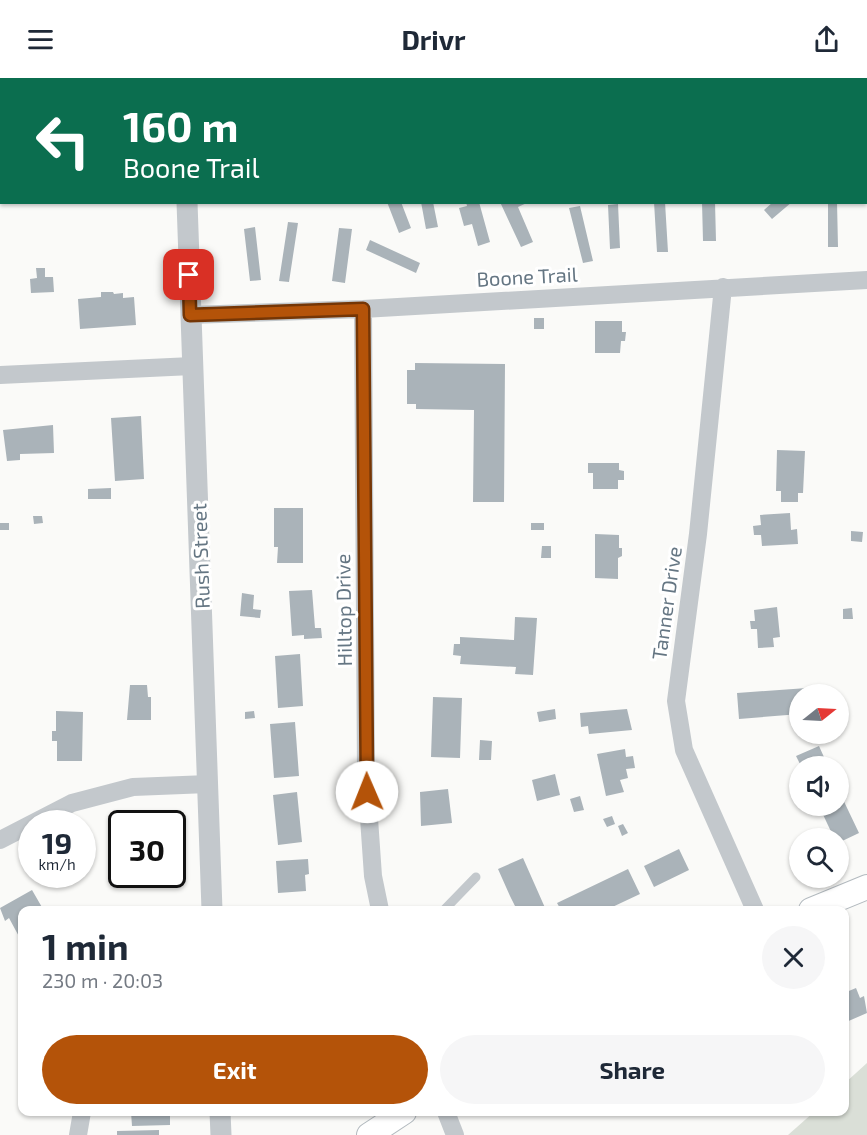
<!DOCTYPE html>
<meta charset="utf-8">
<style>
body{margin:0;font-family:"Exo 2",sans-serif;background:#f6f6f7;color:#1f2937;height:100vh;display:flex;flex-direction:column;font-size:22px;white-space:nowrap}
*{box-sizing:border-box;margin:0}
p{font-size:20px;color:#747a83}
.icon{flex:none;width:33px;height:33px;fill:none;stroke:currentColor;stroke-width:2;stroke-linecap:round;stroke-linejoin:round}
.map{position:relative;flex:1;overflow:hidden}
.side{position:absolute;left:18px;top:828px;width:831px;height:210px;display:flex;flex-direction:column;background:#fff;border-radius:12px;box-shadow:0 2px 4px #0004}
.side>*{flex:none}
.hud{position:absolute;left:0px;top:0px;width:867px;height:126px;box-shadow:0 2px 4px #0004;background:#0b6e4f;color:#fff;overflow:hidden}
.needle{width:39px;rotate:72deg}
.fabs{position:absolute;left:789px;top:606px;display:grid;gap:12px}
.fabs a{display:grid;place-items:center;width:60px;height:60px;border-radius:50%;background:#fff;box-shadow:0 2px 4px #0004;font-size:30px}
.speed{position:absolute;left:18px;top:732px;display:flex;gap:12px;font-size:30px;font-weight:700;text-align:center}
.speed>*{display:grid;place-content:center;width:78px;height:78px;border-radius:50%;background:#fff;box-shadow:0 2px 4px #0004;line-height:1}
.speed small{font-size:15px;font-weight:400}
.speed .limit{border:3px solid #111;border-radius:9px;background:#fff;color:#111}
.pin{position:absolute;display:grid;place-items:center;width:51px;height:51px;color:#fff;margin:-26px;border-radius:12px;box-shadow:0 3px 9px #0006}
.me{position:absolute;width:66px;margin:-33px;rotate:359deg;stroke-linejoin:round;filter:drop-shadow(0 0 4px #0008)}
.turn{display:flex;align-items:center;gap:21px;height:126px;padding:0 24px;font-size:27px}
.turn .icon{width:78px;height:78px;stroke-width:2.5}
.turn b{display:block;font-size:42px;line-height:51px}
.round{display:grid;place-items:center;flex:none;width:63px;height:63px;border-radius:32px;background:#f6f6f7}
.overview{display:flex;align-items:center;justify-content:space-between;height:102px;padding:0 24px}
h1{font-size:36px;font-weight:700;line-height:45px}
.primary-button{display:flex;gap:12px;margin-top:auto;padding:12px 24px}
.primary-button a{flex:1;height:69px;border-radius:36px;background:#b45309;color:#fff;font-size:24px;font-weight:700;line-height:69px;text-align:center}
.primary-button a+a{background:#f6f6f7;color:#1f2937}
header{display:flex;justify-content:space-between;align-items:center;height:78px;padding:0 24px;background:#fff;font-size:27px;font-weight:700}
.map>svg:first-child{display:block}
.green{fill:#dadfd7}
.building{fill:#aab3b9}
.lines{fill:none;stroke-linecap:round;stroke-linejoin:round}
.secondary-casing{stroke:#b3babf;stroke-width:26}
.service{stroke:#c3c8cc;stroke-width:9}
.minor{stroke:#c3c8cc;stroke-width:18}
.tertiary{stroke:#c3c8cc;stroke-width:21}
.secondary{stroke:#fff;stroke-width:24}
.route-casing{stroke:#753606;stroke-width:15}
.route{stroke:#b45309;stroke-width:10}
.labels{text-anchor:middle;dominant-baseline:central;stroke-width:6;stroke-linejoin:round;paint-order:stroke}
.street-label{font-size:20px;fill:#657683;stroke:#fff}
</style>
<header><svg class="icon" aria-label="menu" viewBox="0 0 24 24"><path d="M4 6h16M4 12h16M4 18h16"/></svg>Drivr<svg class="icon" aria-label="share" viewBox="0 0 24 24"><path d="M12 15V3M7 8l5-5 5 5M5 13v7h14v-7"/></svg></header>
<div class="map">
<svg width="867" height="1057" viewBox="0 0 867 1057">
<rect width="100%" height="100%" fill="#fafaf8"/>
<path class="green" d="M867 985V1057H788L814 1034H844L845 1005Z"/>
<path class="building" d="M387 124H401L411 150 399 155Z
M421 124H433L438 149 426 151Z
M466 124H479L490 164 478 168 472 146 464 148 459 130 467 128Z
M500 124H529L518 129 533 164 521 169Z
M654 124H665L668 174H657Z
M702 124H715L716 163H703Z
M773 124H792L772 141 764 132Z
M828 124H837L838 169H828Z
M618 126 620 170 610 171 608 127Z
M580 128 593 183 583 185 569 130Z
M288 144 298 145 289 204 279 203Z
M255 149 261 202 250 203 244 151Z
M339 150 352 151 345 205 332 203Z
M370 162 420 185 416 195 366 172Z
M36 190H45V199H53L54 214 31 215 30 201 37 200Z
M101 214H113L114 216 123 215V220L134 219 136 247 80 251 78 221 101 219Z
M534 240H544V251H534Z
M595 243H622V254H626L625 263H621L620 275H595Z
M415 285 505 286 504 424H473L474 332 416 331V326H407V292H415Z
M141 338 144 401 115 403 111 340Z
M53 347 54 375 20 376V382L7 383 3 352Z
M777 372 805 373 803 415H798V424H781V413H776Z
M588 385H619V392L624 393V402H618V411H593V395H588Z
M111 410V421H88V411Z
M274 430H303V485H277L278 469H274Z
M790 435 791 452 797 451 798 466 762 468 761 457H754L753 448 761 447 760 437Z
M33 438H42L43 445 34 446Z
M0 445H9V452H0Z
M531 445H544V452H531Z
M851 453 863 454 862 464 851 463Z
M595 456 619 457V470H622V478L618 480V501L595 500Z
M542 468H551V480H541Z
M312 512 315 550H321L322 560 304 561V557L292 558 289 513Z
M242 515 254 517 253 531 261 532 260 540 240 538Z
M777 529 780 559 773 560 774 569 758 570 757 551H751L750 543H755L754 532Z
M852 530 853 541H843V531Z
M515 539 537 540 533 597 515 596 516 589 460 586 461 578 453 577 454 566H460V559L514 562Z
M300 576 303 628 278 630 275 578Z
M130 607H147L148 619H151V642H127Z
M807 610 808 616H800V636L739 641 737 615Z
M433 619 462 620 460 680 431 679Z
M555 631 556 641 539 644 537 634Z
M627 631 632 652 589 656 588 648 581 649 580 635Z
M56 633 83 634 82 683H57V663H52V653H56Z
M254 633 255 640 245 641V634Z
M295 644 299 698 274 700 270 646Z
M480 662 492 663 491 682H479Z
M819 668 828 688H801L796 678Z
M625 671 626 679 633 678 635 690 626 691 628 700 620 702 624 714 606 718 597 676Z
M555 696 560 717 537 723 532 702Z
M448 711 452 745 421 748 420 714Z
M838 711 859 755 838 765V760H834L819 728H838Z
M297 714 302 764 278 767 273 717Z
M580 718 584 732 574 734 570 721Z
M612 738 615 746 607 749 603 741Z
M623 746 628 755 622 758 618 748Z
M679 771 689 792 654 809 644 788Z
M523 780 546 832H517L510 818 498 791Z
M308 781 309 796 305 797 306 813 278 815 276 783Z
M628 791 640 816 606 832H561L557 825Z
M32 812 43 831 22 832V864L9 840 5 843 0 830Z
M307 829V832H281V831Z
M856 910 860 920 864 918 867 935 844 945V915Z
M131 1034H170V1047L132 1048Z
M159 1052V1057H117V1053Z"/>
<g class="lines">
<defs>
<path id="secondary" d="M811 832 867 809
M369 1057 404 1034"/>
</defs>
<use href="#secondary" class="secondary-casing"/>
<path class="service" d="M444 832 476 799"/>
<path class="minor" d="M358 0 359 2
M400 2V0
M616 2V0
M804 2 805 0
M723 209 698 456 676 623 684 672 755 832
M363 231 366 697 373 798 380 832
M190 237 363 231 867 202
M0 297 192 288
M0 762 72 725 133 709 208 706
M446 1034 455 1057
M78 1057 82 1034"/>
<path class="tertiary" d="M182 0V2
M187 124 212 832
M220 1034 221 1057"/>
<use href="#secondary" class="secondary"/>
</g>
<g class="lines">
<defs>
<path id="route" d="M189 197 190 237 363 231 367 714"/>
</defs>
<use href="#route" class="route-casing"/>
<use href="#route" class="route"/>
</g>
<g class="labels">
<g class="street-label">
<text transform="translate(527 198) rotate(-3)">Boone Trail</text>
<text transform="translate(200 478) rotate(-92)">Rush Street</text>
<text transform="translate(666 525) rotate(-82)">Tanner Drive</text>
<text transform="translate(343 532) rotate(-91)">Hilltop Drive</text>
</g>
</g>
</svg>
<div class="fabs">
<a><svg class="needle" viewBox="-14 -14 28 28"><path d="M0-13l5 13h-10z" fill="#e53935"/><path d="M0 13l5-13h-10z" fill="#747a83"/></svg></a>
<a><svg class="icon" aria-label="sound" viewBox="0 0 24 24"><path d="M4 9h4l5-4v14l-5-4H4zM17 9q2 3 0 6"/></svg></a>
<a><svg class="icon" aria-label="search" viewBox="0 0 24 24"><circle cx="10" cy="10" r="6"/><path d="M15 15l6 6"/></svg></a>
</div>
<div class="speed"><div>19<small>km/h</small></div><div class="limit">30</div></div>
<div class="pin" style="left:189px;top:197px;background:#d93025"><svg class="icon" aria-label="arrive" viewBox="0 0 24 24"><path d="M6 21V4h12l-3 4 3 4H6"/></svg></div>
<svg class="me" style="left:367px;top:714px" viewBox="-20 -20 40 40"><circle r="19" fill="#fff"/><path d="M0-13L10 11 0 6-10 11z" fill="#b45309"/></svg>
<div class="hud">
<div class="turn"><svg class="icon" aria-label="left" viewBox="0 0 24 24"><path d="M17 20v-9H6M10 6l-5 5 5 5"/></svg><div><b>160 m</b>Boone Trail</div></div>
</div>
<section class="side">
<div class="overview"><div><h1>1 min</h1><p>230 m · 20:03</p></div><a class="round"><svg class="icon" aria-label="close" viewBox="0 0 24 24"><path d="M6 6l12 12M18 6L6 18"/></svg></a></div>
<div class="primary-button"><a>Exit</a><a>Share</a></div>
</section>
</div>
